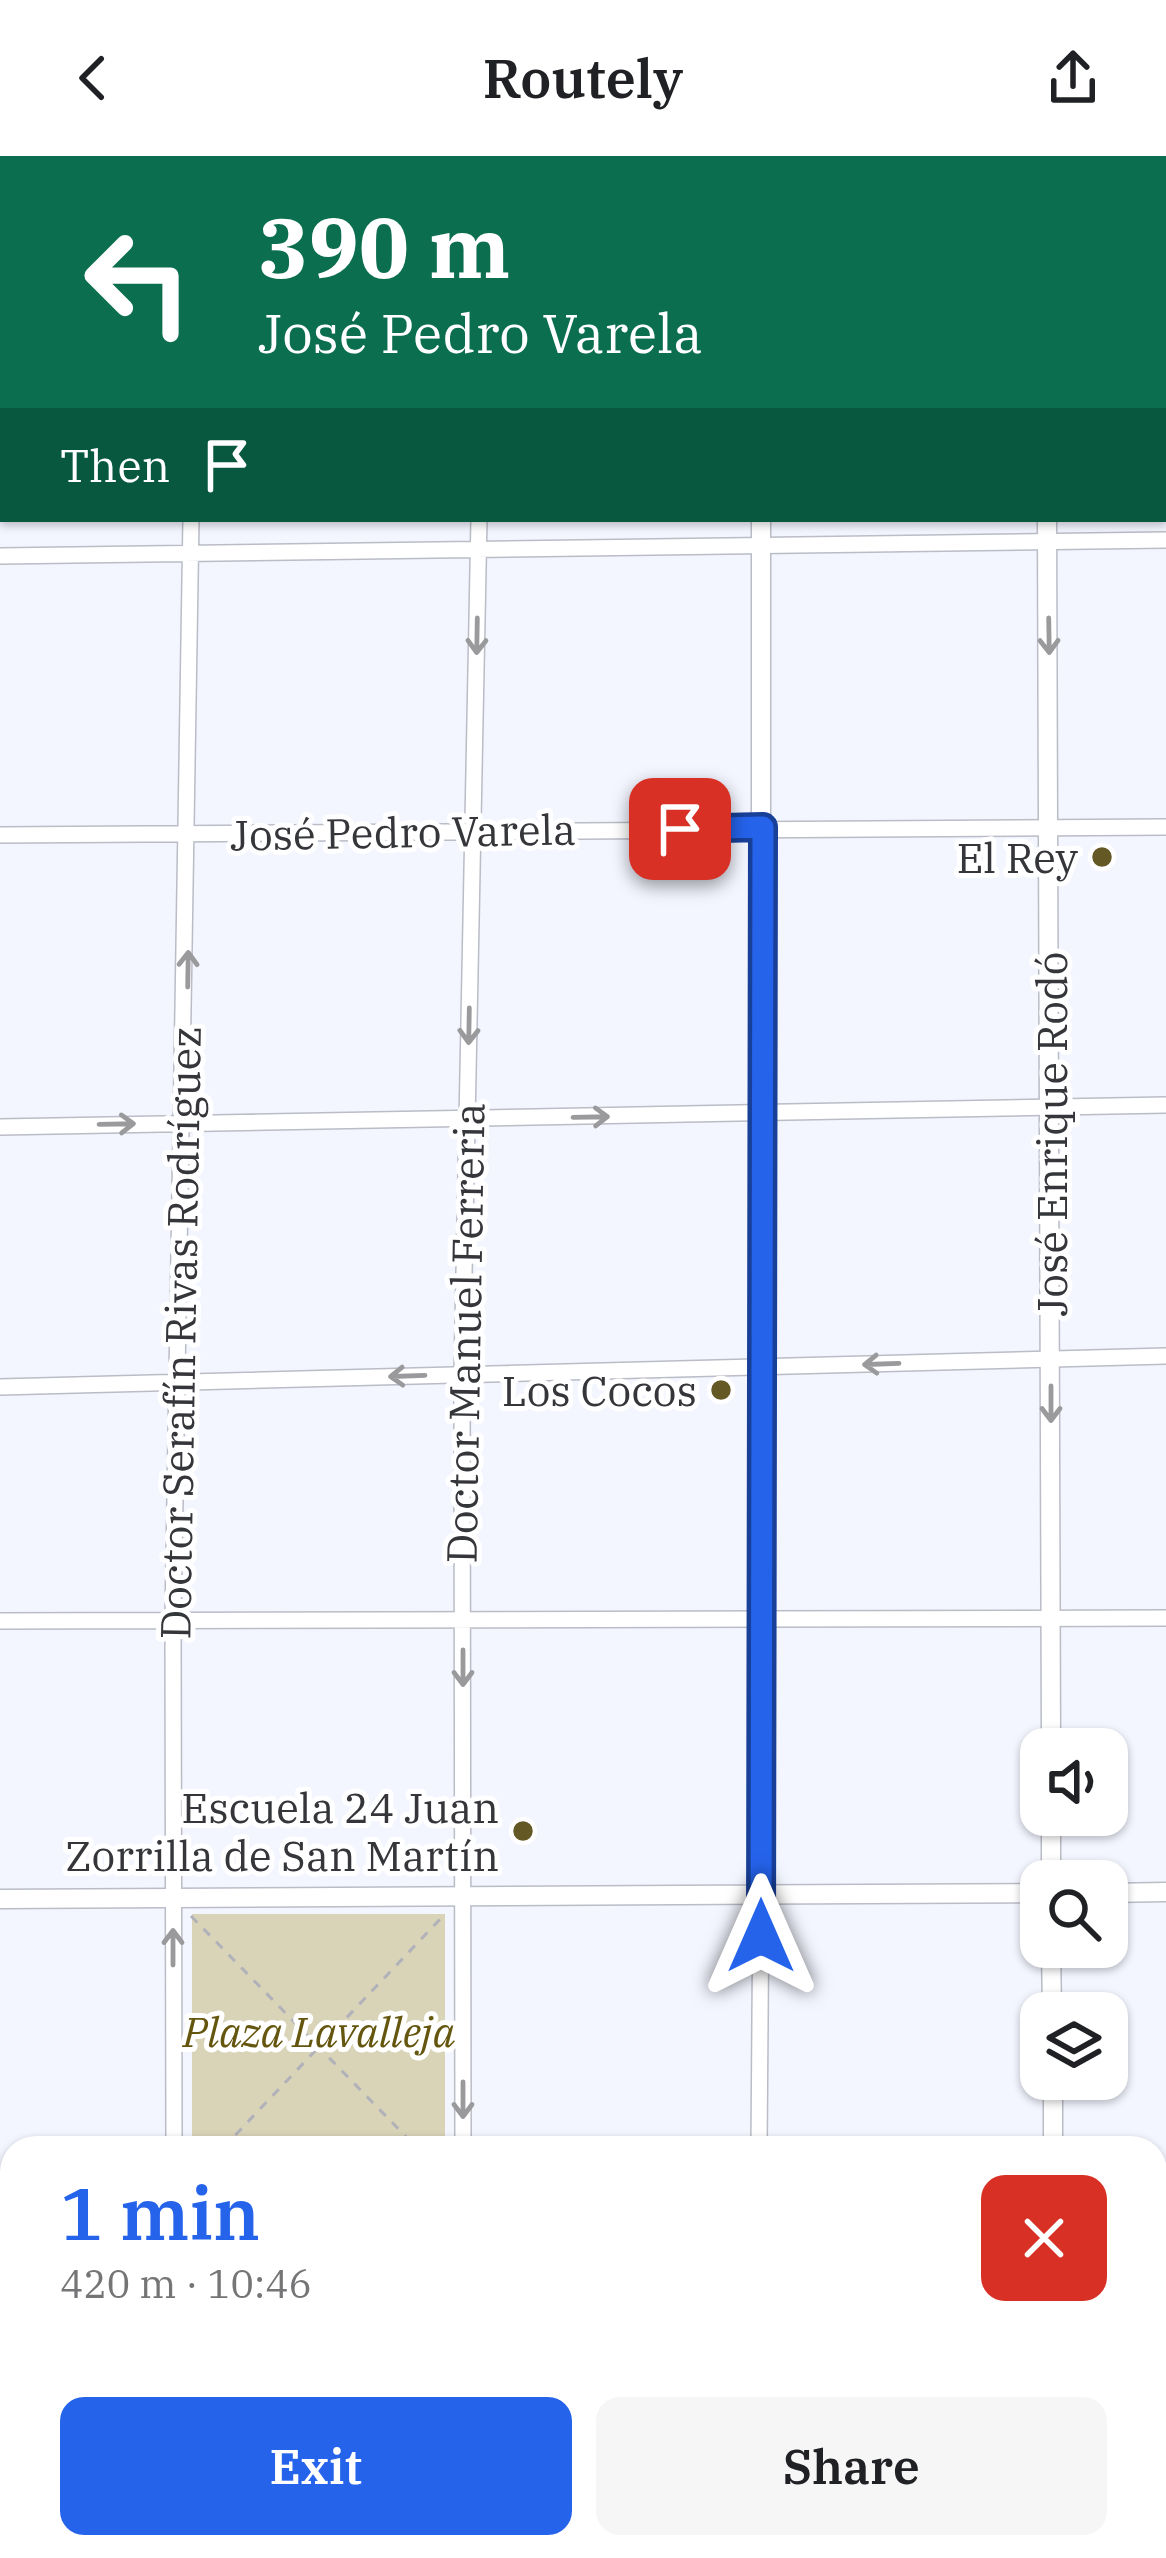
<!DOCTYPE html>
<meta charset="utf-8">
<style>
body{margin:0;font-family:"IBM Plex Serif",serif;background:#f6f6f6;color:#202124;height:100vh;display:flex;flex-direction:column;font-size:45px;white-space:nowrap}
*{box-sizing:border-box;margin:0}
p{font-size:39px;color:#757577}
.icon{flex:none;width:66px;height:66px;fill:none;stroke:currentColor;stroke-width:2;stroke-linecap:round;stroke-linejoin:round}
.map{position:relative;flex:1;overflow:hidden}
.panel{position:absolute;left:0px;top:1980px;width:1167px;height:423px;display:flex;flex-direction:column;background:#fff;border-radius:36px 36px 0 0;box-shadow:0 3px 9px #0004}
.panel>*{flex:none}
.top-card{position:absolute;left:0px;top:0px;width:1167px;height:366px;box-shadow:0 3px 9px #0004;background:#0b6e4f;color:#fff;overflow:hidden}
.fabs{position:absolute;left:1020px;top:1572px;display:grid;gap:24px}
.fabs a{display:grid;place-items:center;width:108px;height:108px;border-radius:24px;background:#fff;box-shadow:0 3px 9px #0004;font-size:60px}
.pin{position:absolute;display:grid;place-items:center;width:102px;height:102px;color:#fff;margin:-51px;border-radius:24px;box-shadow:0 6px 18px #0006}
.me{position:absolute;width:132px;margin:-66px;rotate:0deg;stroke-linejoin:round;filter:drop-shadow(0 0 9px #0008)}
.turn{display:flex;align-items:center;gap:42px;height:252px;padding:0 60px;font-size:54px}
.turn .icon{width:156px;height:156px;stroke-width:2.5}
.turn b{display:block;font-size:84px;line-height:102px}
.then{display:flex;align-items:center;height:114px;padding:0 60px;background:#0003;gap:24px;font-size:45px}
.round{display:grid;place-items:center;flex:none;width:126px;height:126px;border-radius:24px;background:#f6f6f6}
.headline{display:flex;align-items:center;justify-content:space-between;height:204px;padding:0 60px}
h1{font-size:72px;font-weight:600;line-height:90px;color:#2563eb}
.button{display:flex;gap:24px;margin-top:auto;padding:24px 60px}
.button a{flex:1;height:138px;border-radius:24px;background:#2563eb;color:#fff;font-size:48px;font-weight:600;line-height:138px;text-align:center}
.button a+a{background:#f6f6f6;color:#202124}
header{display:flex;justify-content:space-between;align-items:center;height:156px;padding:0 60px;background:#fff;font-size:54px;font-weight:600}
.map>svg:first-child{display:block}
.green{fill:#d9d3b8}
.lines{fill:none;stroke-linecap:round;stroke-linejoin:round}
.minor-casing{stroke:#babcc6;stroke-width:18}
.tertiary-casing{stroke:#babcc6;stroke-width:21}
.path{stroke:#b0b1b9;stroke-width:3;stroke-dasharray:9 9;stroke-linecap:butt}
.minor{stroke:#fff;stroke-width:15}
.tertiary{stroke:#fff;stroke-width:18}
.oneway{stroke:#9a9a9c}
.route-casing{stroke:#184099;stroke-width:30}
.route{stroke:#2563eb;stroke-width:21}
.poi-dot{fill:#645824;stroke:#fff;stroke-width:4.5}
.labels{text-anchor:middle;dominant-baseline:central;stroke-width:10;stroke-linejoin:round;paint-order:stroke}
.street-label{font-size:42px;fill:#35363a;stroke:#fff}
.poi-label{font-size:42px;fill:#35363a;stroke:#fff;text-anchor:end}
.park-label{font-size:42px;font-style:italic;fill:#65560f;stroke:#fff}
</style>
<header><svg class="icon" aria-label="back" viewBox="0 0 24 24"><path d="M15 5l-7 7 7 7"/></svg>Routely<svg class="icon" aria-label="share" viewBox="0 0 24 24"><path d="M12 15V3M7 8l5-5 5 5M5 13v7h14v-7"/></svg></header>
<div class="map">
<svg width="1166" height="2402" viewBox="0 0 1166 2402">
<rect width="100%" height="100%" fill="#f3f5ff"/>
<path class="green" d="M192 1758H445V1992H192Z"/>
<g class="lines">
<defs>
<path id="minor" d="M185 0V3
M480 3V0
M1164 111H1166
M0 123H3
M0 400 1166 384
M0 679 1166 671
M0 971 1166 949
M0 1231 1166 1200
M0 1465 1166 1462
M174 1992 173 1464 191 363
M463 1992 462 1218 479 363
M759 1992 761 1738
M1155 2030H1166
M0 2044H12
M1155 2318H1166
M0 2325H12
M170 2391V2402
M463 2391V2402
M761 2391V2402"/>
<path id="tertiary" d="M1043 0V3
M760 3V0
M1047 363 1051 1593
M1051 1725V1659
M1107 1737 1166 1736
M761 1738V363
M0 1743 1041 1737
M1051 1791 1052 1857
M1053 1923V1992
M1053 2391V2402"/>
</defs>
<use href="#minor" class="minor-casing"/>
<use href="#tertiary" class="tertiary-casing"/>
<path class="path" d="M191 1760 417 1992
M223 1992 444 1759"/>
<use href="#minor" class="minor"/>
<use href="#tertiary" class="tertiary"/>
</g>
<defs><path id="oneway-shaft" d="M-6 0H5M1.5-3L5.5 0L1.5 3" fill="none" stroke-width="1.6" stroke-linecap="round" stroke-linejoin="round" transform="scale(3)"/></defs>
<g class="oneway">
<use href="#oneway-shaft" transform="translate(477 480) rotate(91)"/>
<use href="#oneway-shaft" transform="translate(1049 480) rotate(89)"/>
<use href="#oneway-shaft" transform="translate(188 813) rotate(-89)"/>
<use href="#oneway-shaft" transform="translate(469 870) rotate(91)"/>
<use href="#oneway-shaft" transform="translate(591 961) rotate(-1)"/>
<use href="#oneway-shaft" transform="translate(117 968) rotate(-1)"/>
<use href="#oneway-shaft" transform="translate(881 1208) rotate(178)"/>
<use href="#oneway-shaft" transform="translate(407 1220) rotate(178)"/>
<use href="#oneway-shaft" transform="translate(1051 1248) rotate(90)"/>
<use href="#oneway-shaft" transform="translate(463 1512) rotate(90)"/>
<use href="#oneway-shaft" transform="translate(173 1791) rotate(-90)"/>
<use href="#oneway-shaft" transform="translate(463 1944) rotate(90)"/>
</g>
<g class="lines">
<defs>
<path id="route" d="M680 673 763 671 761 1780"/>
</defs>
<use href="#route" class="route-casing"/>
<use href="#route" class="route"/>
</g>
<g class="poi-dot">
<circle cx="1102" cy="701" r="12"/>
<circle cx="721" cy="1234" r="12"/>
<circle cx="523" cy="1675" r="12"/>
</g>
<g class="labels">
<g class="street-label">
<text transform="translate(403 676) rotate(-1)">José Pedro Varela</text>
<text transform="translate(1051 978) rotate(-90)">José Enrique Rodó</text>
<text transform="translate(180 1177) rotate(-89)">Doctor Serafín Rivas Rodríguez</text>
<text transform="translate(465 1177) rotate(-89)">Doctor Manuel Ferreria</text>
</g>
<g class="poi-label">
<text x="1078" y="701">El Rey</text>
<text x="697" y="1234">Los Cocos</text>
<text x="499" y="1651">Escuela 24 Juan<tspan x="499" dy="48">Zorrilla de San Martín</tspan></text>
</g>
<g class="park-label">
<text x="319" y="1875">Plaza Lavalleja</text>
</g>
</g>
</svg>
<div class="fabs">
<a><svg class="icon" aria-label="sound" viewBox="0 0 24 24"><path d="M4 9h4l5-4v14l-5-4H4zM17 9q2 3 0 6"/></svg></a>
<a><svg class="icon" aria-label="search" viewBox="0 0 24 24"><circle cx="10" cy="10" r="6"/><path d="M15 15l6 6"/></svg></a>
<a><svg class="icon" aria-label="layers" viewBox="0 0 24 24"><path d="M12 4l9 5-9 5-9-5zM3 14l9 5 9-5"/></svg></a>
</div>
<div class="pin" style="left:680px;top:673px;background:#d93025"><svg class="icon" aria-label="arrive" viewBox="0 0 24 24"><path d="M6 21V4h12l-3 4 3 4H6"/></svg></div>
<svg class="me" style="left:761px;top:1780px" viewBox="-20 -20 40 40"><path d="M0-17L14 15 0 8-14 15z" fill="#2563eb" stroke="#fff" stroke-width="4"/></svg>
<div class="top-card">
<div class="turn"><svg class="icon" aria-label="left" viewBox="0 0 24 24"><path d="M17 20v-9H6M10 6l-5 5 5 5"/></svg><div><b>390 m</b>José Pedro Varela</div></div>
<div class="then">Then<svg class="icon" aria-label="arrive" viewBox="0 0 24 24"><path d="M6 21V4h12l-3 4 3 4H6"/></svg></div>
</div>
<section class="panel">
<div class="headline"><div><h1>1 min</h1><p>420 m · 10:46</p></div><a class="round" style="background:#d93025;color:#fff"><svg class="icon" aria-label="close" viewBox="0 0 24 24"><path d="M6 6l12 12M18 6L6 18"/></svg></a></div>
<div class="button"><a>Exit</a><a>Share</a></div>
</section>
</div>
